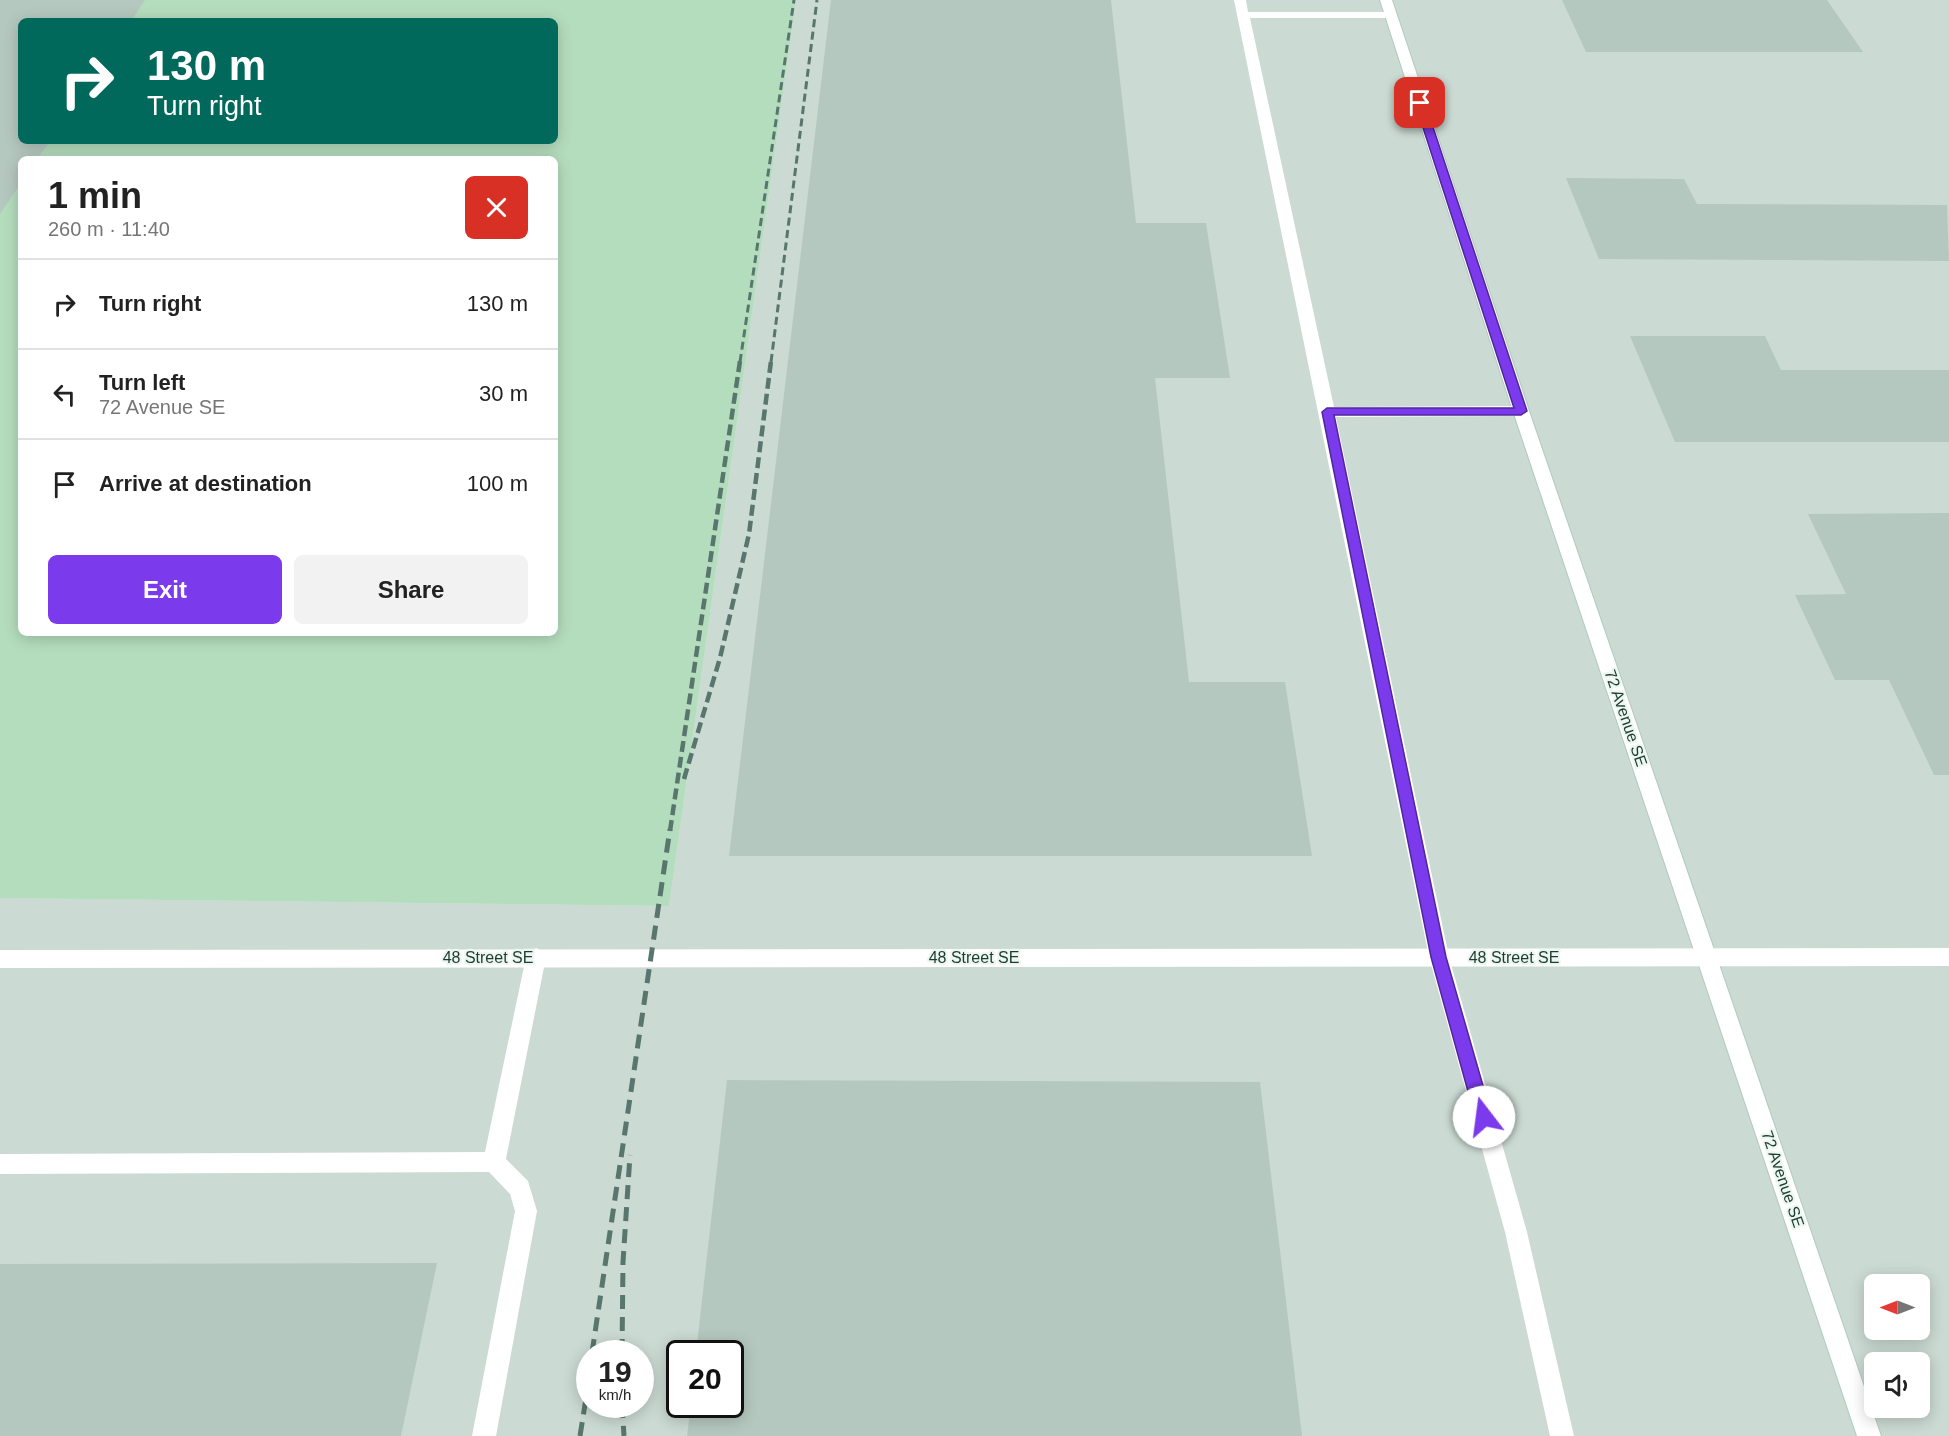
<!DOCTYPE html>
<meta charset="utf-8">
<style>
body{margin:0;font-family:Helvetica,sans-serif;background:#f2f2f2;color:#222;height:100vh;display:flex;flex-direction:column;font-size:22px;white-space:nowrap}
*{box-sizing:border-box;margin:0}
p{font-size:20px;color:#767676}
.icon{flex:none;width:33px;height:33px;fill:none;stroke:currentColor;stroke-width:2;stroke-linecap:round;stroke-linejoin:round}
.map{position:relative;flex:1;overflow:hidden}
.details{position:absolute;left:18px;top:156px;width:540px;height:480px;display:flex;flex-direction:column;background:#fff;border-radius:9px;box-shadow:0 3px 15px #0003}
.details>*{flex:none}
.top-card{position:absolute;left:18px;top:18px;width:540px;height:126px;border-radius:9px;box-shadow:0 3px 15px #0003;background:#00695c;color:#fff;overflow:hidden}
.needle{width:39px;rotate:270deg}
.buttons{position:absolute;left:1864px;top:1274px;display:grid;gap:12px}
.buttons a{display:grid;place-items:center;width:66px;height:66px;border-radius:9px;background:#fff;box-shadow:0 3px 15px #0003;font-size:30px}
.speed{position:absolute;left:576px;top:1340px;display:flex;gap:12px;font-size:30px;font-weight:700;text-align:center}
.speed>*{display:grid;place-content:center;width:78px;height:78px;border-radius:50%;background:#fff;box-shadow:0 3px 15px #0003;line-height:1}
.speed small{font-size:15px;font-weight:400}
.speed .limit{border:3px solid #111;border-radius:9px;background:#fff;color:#111}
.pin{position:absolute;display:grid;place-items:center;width:51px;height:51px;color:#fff;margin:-26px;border-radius:12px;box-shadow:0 3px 9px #0006}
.me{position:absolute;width:66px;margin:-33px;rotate:345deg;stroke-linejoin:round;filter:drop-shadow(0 0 4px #0008)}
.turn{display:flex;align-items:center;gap:21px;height:126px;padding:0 30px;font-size:27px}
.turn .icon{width:78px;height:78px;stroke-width:2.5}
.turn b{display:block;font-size:42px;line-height:51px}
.round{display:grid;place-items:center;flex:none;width:63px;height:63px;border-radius:9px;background:#f2f2f2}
.overview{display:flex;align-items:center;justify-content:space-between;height:102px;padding:0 30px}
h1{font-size:36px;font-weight:600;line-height:45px}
.action{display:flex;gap:12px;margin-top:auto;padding:12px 30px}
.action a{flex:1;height:69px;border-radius:9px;background:#7c3aed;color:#fff;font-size:24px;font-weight:600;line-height:69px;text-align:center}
.action a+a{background:#f2f2f2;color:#222}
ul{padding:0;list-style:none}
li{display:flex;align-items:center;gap:18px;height:90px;padding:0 30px;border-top:2px solid #e0e0e0}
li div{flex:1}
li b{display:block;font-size:22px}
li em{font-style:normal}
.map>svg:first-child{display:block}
.built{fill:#cbdad3;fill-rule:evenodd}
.green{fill:#b4ddbd;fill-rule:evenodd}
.building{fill:#b5c8bf}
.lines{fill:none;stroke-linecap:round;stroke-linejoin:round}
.secondary-casing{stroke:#afcbc0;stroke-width:2}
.lane{fill:#fff;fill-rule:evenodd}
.street{fill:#fff;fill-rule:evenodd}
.secondary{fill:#fff;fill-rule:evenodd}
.rail-far2{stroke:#58766d;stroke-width:3;stroke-dasharray:8 4.5;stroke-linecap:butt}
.rail-far1{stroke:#58766d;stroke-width:4.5;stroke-dasharray:11 5;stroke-linecap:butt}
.rail{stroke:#58766d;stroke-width:5;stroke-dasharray:14 8;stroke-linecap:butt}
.route{fill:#7c3aed;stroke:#51269a;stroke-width:1.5}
.labels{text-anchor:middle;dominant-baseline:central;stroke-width:4.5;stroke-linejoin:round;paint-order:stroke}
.street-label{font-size:16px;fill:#1e3a31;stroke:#edf7f2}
</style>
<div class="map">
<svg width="1949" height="1436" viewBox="0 0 1949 1436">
<rect width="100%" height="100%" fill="#ddeae4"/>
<path class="built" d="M796 0H1949V1436H0V898L669 906ZM1875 1284H1920V1329H1875ZM590 1353H640V1404H590ZM680 1353H730V1404H680ZM1875 1362H1920V1407H1875Z"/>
<path class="green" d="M0 0H796L669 906 0 898ZM21 21H555V141H21ZM21 159H555V633H21Z"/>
<path class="building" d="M0 0H145L131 21H21V141H50L37 159H21V183L0 214Z
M831 0H1111L1136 223H1206L1230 378H1155L1189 682H1285L1312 856H729Z
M1562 0H1827L1863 52H1586Z
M1566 178 1684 179 1697 204 1947 205 1949 261 1599 259Z
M1630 336H1765L1781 370H1949V442H1675Z
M1949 513V775H1934L1889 680H1835L1795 595 1846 594 1808 514Z
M727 1080 1260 1082 1302 1436H687L691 1404H730V1353H696Z
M437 1263 401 1436H0V1264Z"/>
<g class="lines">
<defs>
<path id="secondary" d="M1380 0H1392L1529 411 1881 1436H1857L1513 411Z"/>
</defs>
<use href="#secondary" class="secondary-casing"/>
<path class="lane" d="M1234 0H1246L1248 12H1391L1397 15 1391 18H1250L1334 407 1521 406 1529 411 1521 416 1336 417 1449 957 1527 1232 1574 1436H1550L1505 1232 1429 957Z
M536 948 543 951 546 957 506 1159 528 1181 537 1211 496 1436H472L515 1211 510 1194 489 1172 0 1174V1154L485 1152 526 957 529 951Z"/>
<path class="street" d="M1949 948V966L0 968V950Z"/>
<use href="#secondary" class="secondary"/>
<path class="rail-far2" d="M740 362 794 0
M771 362 817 0"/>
<path class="rail-far1" d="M684 779 720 658 749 534 771 361
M670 831 740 361"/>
<path class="rail" d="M592 1353 670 829
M622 1353 623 1262 630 1155
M622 1404 624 1436
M580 1436 590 1373"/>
</g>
<path class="route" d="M1420 100 1425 103 1527 411 1521 415H1334L1446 957 1492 1117 1489 1122 1484 1125 1478 1122 1475 1117 1431 957 1322 412 1327 408H1514L1415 103Z"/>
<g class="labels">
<g class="street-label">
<text transform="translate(1626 718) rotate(71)">72 Avenue SE</text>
<text x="488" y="957">48 Street SE</text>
<text x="974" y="957">48 Street SE</text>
<text x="1514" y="957">48 Street SE</text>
<text transform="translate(1783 1179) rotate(71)">72 Avenue SE</text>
</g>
</g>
</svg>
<div class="buttons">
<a><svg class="needle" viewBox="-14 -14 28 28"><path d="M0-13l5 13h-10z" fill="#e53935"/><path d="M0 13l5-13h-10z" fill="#767676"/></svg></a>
<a><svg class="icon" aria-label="sound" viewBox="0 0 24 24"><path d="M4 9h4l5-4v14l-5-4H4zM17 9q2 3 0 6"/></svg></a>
</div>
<div class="speed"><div>19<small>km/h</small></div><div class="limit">20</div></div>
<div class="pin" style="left:1420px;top:103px;background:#d93025"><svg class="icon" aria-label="arrive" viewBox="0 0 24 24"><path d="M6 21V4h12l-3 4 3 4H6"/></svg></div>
<svg class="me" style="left:1484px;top:1117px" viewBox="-20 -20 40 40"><circle r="19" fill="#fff"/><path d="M0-13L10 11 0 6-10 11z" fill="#7c3aed"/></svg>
<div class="top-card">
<div class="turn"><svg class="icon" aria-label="right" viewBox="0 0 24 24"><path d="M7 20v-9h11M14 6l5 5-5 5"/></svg><div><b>130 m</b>Turn right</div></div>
</div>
<section class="details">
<div class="overview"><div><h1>1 min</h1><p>260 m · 11:40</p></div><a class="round" style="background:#d93025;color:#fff"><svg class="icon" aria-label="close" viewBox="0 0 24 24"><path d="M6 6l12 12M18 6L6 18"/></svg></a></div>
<ul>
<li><svg class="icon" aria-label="right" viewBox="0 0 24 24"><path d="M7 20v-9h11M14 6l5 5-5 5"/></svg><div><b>Turn right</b></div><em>130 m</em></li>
<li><svg class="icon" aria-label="left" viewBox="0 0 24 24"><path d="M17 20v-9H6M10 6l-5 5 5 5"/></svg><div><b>Turn left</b><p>72 Avenue SE</p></div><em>30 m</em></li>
<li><svg class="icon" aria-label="arrive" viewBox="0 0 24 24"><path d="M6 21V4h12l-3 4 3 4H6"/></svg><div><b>Arrive at destination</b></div><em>100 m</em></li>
</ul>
<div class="action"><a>Exit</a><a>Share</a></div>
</section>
</div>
